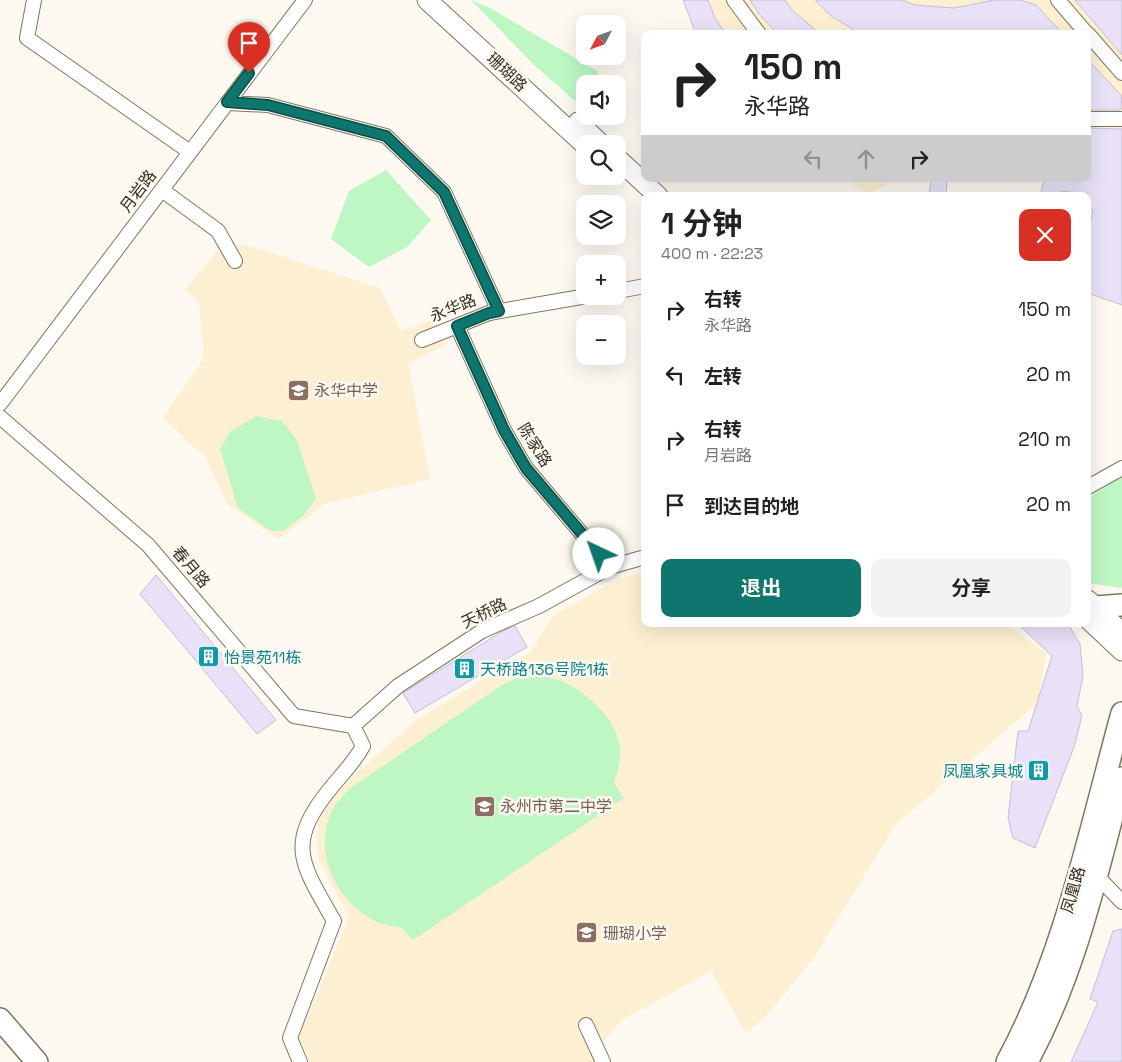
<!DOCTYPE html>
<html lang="zh">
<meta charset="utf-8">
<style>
body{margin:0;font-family:"Space Grotesk","Noto Sans SC",sans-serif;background:#f2f2f2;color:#222;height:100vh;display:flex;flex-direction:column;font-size:19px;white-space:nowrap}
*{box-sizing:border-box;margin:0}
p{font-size:16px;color:#767676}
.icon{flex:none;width:28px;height:28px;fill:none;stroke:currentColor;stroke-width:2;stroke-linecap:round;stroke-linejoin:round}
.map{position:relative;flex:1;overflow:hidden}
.panel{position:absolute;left:641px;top:192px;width:450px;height:435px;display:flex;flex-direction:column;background:#fff;border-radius:10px;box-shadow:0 5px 20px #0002}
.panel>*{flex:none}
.guide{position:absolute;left:641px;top:30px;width:450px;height:152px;border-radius:10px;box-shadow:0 5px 20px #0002;background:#fff;color:#222;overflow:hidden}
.needle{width:32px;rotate:229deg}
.buttons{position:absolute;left:576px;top:15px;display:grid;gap:10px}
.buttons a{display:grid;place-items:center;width:50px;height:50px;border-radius:10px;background:#fff;box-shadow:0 5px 20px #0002;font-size:25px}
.pin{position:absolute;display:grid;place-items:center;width:42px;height:42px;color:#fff;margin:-51px -21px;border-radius:50% 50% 50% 0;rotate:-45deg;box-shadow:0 0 5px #0007}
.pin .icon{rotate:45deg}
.me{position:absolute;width:55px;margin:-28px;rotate:318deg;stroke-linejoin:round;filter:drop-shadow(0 0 4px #0008)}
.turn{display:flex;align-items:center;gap:18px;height:105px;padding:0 20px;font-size:22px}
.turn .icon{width:65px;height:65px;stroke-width:2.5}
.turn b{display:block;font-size:35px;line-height:42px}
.lanes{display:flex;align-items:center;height:48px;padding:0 20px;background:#0003;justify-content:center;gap:25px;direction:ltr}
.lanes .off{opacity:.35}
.round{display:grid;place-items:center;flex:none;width:52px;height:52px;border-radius:10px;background:#f2f2f2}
.headline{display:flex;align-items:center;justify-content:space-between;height:85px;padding:0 20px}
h1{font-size:30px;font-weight:700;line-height:38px}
.action{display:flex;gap:10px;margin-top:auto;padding:10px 20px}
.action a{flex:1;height:58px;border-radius:10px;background:#0f766e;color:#fff;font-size:20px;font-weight:700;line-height:58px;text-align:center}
.action a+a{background:#f2f2f2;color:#222}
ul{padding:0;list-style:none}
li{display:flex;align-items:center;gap:15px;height:65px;padding:0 20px}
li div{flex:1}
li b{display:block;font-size:19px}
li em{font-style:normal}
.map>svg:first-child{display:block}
.built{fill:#fdf0d2}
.green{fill:#bef6c4}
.building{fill:#e8e1f8;stroke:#c5bed4}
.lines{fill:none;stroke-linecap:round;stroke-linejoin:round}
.minor-casing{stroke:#7f7662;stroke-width:16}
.secondary-casing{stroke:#7f7662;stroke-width:21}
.primary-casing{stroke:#7f7662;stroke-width:24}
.minor{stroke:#fff;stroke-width:14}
.secondary{stroke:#fff;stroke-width:19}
.primary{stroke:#fff;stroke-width:21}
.route-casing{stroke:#0a4d48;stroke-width:12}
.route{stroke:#0f766e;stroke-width:9}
.labels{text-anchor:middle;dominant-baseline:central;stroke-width:5;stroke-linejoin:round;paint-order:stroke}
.street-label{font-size:16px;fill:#332f26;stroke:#fdf9f0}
.education-label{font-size:16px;fill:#785e54;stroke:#fdf9f0;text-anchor:start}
.culture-label{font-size:16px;fill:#0d838f;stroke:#fdf9f0;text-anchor:start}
</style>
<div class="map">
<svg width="1122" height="1062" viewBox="0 0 1122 1062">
<rect width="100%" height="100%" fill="#fdf9f0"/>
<path class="built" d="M689 0H1122V151H1088V34H700Z
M847 179H895L868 195Z
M244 244 380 288 401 331 435 319 446 345 408 363 430 479 324 504 279 539 227 504 206 458 163 418 204 358 199 300 185 290 217 251Z
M645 571V624H1007L1046 653 1038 703 896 824 815 956 769 1013 746 1034 711 971 622 1020 594 1054 597 1062H310L299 1037 349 917 317 856 318 821 336 792 416 720 530 652 554 615 619 579Z"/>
<path class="green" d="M471 0 490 8 599 72 590 84H585V89L575 101 533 64Z
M386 170 431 220 407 247 369 267 331 239 349 191Z
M256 416 282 421 297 440 316 499 303 516 283 531H271L238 508 220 449 230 432Z
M1122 476V586L1121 588 1088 583V498Z
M537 676C543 677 550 677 556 679 584 688 617 718 620 749 621 760 617 772 614 783L624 798 413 940 402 928C395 926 386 926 379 923 336 904 310 850 334 807 338 801 344 795 349 789L502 685 516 678Z"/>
<path class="building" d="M683 0H708L715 18 726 34H696Z
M750 0H785L792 10 820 34H778L759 14Z
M815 0H902L915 5 954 8 994 0H1021L1036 5 1063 34H861L831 16Z
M1075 0H1122V55Z
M1088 60 1121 95 1122 108 1120 110H1088Z
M1088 128 1122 129V305L1088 293V233L1093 210 1088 209V194L1060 191 1058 196H1040L1044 179H1088Z
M931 179H947L946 196H929Z
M156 575 276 720 257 734 140 594Z
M1018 624H1068L1080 644 1083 676 1077 706 1082 716 1074 747 1035 848 1013 838 1008 818 1018 731H1028L1052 656Z
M515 626 527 647 415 713 403 693 501 632Z
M1122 929V1062H1071L1098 1002 1090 999 1113 931Z"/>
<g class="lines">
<defs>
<path id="minor" d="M34 0 27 38 190 152
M734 0 759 34
M1058 0 1087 34
M1088 34 1122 73
M227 103 268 105 386 136 444 192 499 311
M1088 119H1122
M162 190 218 231 235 261
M618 291 645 286
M457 326 504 430 526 468 610 567
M422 340 489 313 587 296
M0 404 305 0
M0 417 148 545 294 716 353 726
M1088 487 1122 468
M353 726 398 686 482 631 539 606 610 567 645 557
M1096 875 1122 902
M586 1025 603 1062
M300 1062 290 1038 334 921C303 866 284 845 330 789 341 775 354 763 363 746L353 726"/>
<path id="secondary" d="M427 0 585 145
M578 122 601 144
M618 159 658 196
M1088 600 1122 633
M1088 619 1122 651"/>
<path id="primary" d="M1095 607 1122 605
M0 1019 37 1062
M1007 1062C1065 955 1090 829 1122 713
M1027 1062C1075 974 1097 874 1122 778"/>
</defs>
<use href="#minor" class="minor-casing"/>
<use href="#secondary" class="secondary-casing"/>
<use href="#primary" class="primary-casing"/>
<use href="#minor" class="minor"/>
<use href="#secondary" class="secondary"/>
<use href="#primary" class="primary"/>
</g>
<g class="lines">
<defs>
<path id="route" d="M249 73 227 102 268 105 386 136 444 192 499 311 489 313 457 326 504 430 526 468 599 554"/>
</defs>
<use href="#route" class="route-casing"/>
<use href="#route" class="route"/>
</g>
<defs>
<symbol id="school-square" viewBox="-11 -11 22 22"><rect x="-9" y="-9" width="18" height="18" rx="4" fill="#8d6e63" stroke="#fdf9f0"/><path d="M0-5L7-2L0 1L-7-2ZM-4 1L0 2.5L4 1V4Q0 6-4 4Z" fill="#fff"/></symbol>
<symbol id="building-square" viewBox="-11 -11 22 22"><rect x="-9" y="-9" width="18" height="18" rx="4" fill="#0f9aa8" stroke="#fdf9f0"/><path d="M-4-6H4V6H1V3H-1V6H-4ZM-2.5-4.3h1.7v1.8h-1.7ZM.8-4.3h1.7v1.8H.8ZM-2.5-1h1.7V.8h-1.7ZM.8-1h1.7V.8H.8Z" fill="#fff"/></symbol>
</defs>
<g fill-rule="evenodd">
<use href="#school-square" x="286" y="378" width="25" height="25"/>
<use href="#building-square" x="196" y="644" width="25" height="25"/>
<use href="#building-square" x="452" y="656" width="25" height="25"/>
<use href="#building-square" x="1026" y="758" width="25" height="25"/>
<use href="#school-square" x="472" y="794" width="25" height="25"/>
<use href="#school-square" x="574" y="920" width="25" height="25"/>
</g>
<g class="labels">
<g class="street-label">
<text transform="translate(507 72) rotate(43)">珊瑚路</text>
<text transform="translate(138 191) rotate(-53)">月岩路</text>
<text transform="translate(453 308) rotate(-22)">永华路</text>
<text transform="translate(535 445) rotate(58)">陈家路</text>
<text transform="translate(191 567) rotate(50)">春月路</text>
<text transform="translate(484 613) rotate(-26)">天桥路</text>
<text transform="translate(1073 890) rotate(-74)">凤凰路</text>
</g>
<g class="education-label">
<text x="314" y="390">永华中学</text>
<text x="500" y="806">永州市第二中学</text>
<text x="603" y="933">珊瑚小学</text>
</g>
<g class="culture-label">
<text x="224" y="657">怡景苑11栋</text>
<text x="480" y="669">天桥路136号院1栋</text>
<text x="1023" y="771" text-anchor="end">凤凰家具城</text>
</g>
</g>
</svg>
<div class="buttons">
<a><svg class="needle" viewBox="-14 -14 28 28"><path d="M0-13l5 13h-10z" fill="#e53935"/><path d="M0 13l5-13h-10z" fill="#767676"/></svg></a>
<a><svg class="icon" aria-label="sound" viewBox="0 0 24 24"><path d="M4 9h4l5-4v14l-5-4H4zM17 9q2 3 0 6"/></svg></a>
<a><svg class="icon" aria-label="search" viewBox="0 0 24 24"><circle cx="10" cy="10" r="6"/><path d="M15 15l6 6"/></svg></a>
<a><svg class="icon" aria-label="layers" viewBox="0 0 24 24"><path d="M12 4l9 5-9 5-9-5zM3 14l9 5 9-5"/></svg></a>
<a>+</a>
<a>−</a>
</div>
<div class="pin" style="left:249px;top:73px;background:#d93025"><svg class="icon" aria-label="arrive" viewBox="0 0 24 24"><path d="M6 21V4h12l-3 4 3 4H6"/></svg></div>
<svg class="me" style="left:599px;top:554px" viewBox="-20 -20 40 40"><circle r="19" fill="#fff"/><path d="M0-13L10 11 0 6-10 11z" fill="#0f766e"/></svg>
<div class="guide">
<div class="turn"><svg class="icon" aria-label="right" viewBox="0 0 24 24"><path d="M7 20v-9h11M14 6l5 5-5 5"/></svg><div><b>150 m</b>永华路</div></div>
<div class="lanes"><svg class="icon off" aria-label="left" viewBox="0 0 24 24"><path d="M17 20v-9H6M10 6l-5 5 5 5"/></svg><svg class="icon off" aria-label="ahead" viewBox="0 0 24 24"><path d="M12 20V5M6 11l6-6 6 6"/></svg><svg class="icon" aria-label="right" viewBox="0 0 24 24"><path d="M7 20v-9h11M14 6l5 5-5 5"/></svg></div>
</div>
<section class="panel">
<div class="headline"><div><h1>1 分钟</h1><p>400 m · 22:23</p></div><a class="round" style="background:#d93025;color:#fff"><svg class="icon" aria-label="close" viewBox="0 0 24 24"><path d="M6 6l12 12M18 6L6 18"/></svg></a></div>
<ul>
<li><svg class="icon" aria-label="right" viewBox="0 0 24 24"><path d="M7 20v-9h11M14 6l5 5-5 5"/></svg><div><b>右转</b><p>永华路</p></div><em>150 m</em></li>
<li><svg class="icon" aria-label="left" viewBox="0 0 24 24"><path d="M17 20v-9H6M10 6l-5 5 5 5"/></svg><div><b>左转</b></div><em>20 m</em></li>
<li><svg class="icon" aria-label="right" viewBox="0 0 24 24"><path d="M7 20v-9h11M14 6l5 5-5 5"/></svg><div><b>右转</b><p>月岩路</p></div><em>210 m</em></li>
<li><svg class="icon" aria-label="arrive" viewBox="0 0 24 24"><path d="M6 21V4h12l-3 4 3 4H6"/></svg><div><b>到达目的地</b></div><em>20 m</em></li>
</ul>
<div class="action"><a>退出</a><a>分享</a></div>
</section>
</div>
